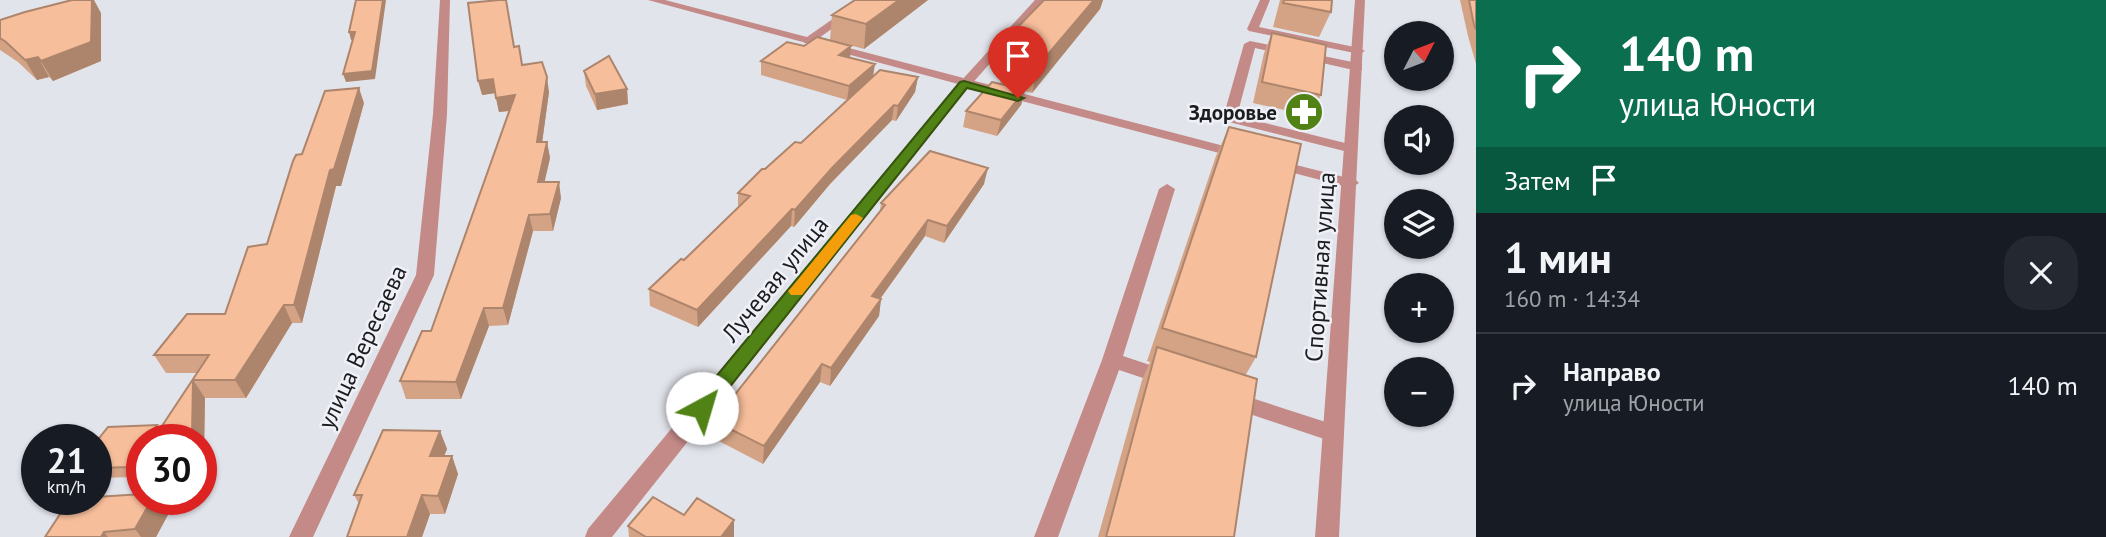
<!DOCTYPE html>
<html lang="ru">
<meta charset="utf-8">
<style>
body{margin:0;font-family:"PT Sans",sans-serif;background:#242831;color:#f1f3f6;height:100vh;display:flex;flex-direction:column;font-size:26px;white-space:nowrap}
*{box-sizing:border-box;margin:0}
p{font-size:23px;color:#9ea1a6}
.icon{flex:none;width:38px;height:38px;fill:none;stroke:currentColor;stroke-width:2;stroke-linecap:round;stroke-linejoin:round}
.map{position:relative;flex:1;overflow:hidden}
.details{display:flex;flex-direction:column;background:#171b24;width:630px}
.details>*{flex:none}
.guide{background:#0b6e4f;color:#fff;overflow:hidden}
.needle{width:46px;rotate:48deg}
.buttons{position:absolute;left:1384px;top:21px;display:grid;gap:14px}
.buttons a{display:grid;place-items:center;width:70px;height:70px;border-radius:50%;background:#171b24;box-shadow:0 2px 5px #0004;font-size:35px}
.speed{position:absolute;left:21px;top:424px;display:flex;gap:14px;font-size:35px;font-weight:700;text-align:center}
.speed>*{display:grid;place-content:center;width:91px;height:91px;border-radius:50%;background:#171b24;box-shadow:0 2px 5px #0004;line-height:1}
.speed small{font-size:18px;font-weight:400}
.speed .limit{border:10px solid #d22;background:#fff;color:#111}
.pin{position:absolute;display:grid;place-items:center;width:60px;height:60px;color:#fff;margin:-72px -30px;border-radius:50% 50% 50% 0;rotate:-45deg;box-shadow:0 0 7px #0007}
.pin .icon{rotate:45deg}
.me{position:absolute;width:77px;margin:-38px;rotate:39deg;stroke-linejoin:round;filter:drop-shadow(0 0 5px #0008)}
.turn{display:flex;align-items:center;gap:24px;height:147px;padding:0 28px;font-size:32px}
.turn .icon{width:91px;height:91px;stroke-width:2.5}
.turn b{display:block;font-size:49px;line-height:60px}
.then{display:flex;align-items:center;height:66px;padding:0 28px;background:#0003;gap:14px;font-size:26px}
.round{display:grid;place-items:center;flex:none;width:74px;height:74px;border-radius:28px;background:#242831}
.summary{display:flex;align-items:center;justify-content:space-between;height:119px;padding:0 28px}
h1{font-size:42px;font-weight:700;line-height:52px}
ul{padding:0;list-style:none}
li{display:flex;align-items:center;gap:21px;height:105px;padding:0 28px;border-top:2px solid #363941}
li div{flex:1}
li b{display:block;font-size:26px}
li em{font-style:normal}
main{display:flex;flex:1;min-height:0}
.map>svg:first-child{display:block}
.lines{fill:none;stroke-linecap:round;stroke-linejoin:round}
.service{fill:#c48a87;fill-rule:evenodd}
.minor{fill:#c48a87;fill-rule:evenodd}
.tertiary{fill:#c48a87;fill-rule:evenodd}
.wall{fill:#d4a385}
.shaded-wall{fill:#ad856c}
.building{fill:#f7be9b;stroke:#ad856c;stroke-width:2}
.route{fill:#508215;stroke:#34540e;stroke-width:2}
.slow{fill:#f59e0b}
.labels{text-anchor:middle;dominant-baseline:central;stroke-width:5;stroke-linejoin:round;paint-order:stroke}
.far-poi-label{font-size:21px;font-weight:bold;fill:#1b1c1e;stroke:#f0f1f8;text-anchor:end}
.street-label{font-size:24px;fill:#1b1c1e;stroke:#f0f1f8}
</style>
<main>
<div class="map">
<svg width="1476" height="537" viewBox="0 0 1476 537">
<rect width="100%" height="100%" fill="#e2e4eb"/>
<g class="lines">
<path class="service" d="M860 0H872L812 43H804V39Z
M1035 0H1046L969 87H961V81Z
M1260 0H1270L1259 27 1359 48 1365 51 1359 54 1249 31 1247 29Z
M1250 41 1362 64V70L1358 71 1255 48 1237 116 1357 146V152L1352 153 1225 121 1223 118 1244 44Z
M1167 184 1175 189 1123 356 1174 373 1177 378 1174 383 1167 386 1119 370 1058 537H1034L1102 360 1159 189Z
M1230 391 1341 427 1344 433 1341 439 1333 442 1223 405 1219 399 1223 393Z"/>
<path class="minor" d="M440 0H450L447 114 434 275 313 537H289L416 275 433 114Z
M648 0H665L1247 152 1249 155 1242 159 969 87 612 537H585L588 529 958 84Z
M1272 159 1356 180 1359 183 1351 188 1267 166 1265 163Z"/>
<path class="tertiary" d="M1355 0H1365L1339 537H1315Z"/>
</g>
<path class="wall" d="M855 0H928L864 49 830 40 832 15Z
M1044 0H1103L1100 9 1032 93 1025 91 1021 105 997 136 963 127 966 111 1000 84 1003 69 998 68 1004 41Z
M1280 0H1332L1331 12 1319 37 1273 27Z
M1460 0H1476V64L1468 36Z
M101 13V61L53 81 49 77 37 80 18 62 0 50V20Z
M1272 33 1321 95 1311 116 1253 103 1264 53Z
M514 47 522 65 549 92 542 142H547L550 158 544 182 561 198 553 231H533L508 325 489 326 461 399H406L400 381 431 331 509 111 499 112 495 93 482 95Z
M850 58 873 76 918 77 915 92 896 121 892 120 830 184 794 227 791 226 698 327 650 306 649 289 684 260 738 208V193L765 169 801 143 847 100 761 75V61Z
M584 71 627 89 628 104 597 110 586 86Z
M364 103 341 186H336L302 323H292L246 398H205L204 453H201V439H142V470L137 477 96 478V442L160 429 197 373H166L154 355 225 314 267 244Z
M1229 127 1256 357 1245 376 1234 537H1098L1142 380 1150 362 1147 361 1216 156Z
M984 184 944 243 925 236 880 299H881L879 316 830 386 820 382 763 464 715 439 714 421 880 211 881 203Z
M440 431 447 449 444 456H452L458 474 445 514H430L422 537H347L359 504 354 495Z
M170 511 156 537H45Z
M684 515 734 520V537H629L628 526Z"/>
<path class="shaded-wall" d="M92 0H94L101 13V61L53 81 41 61Z
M383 0H386L375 79 346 82 343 74Z
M899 0H928L864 49 866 24Z
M1094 0H1103L1100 9 1032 93 1038 66Z
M349 32H355L357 39 351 40Z
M851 46 850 59 839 55Z
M38 57 49 77 37 80 25 60Z
M875 64 873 77 847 100 849 86Z
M547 77 549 92 540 158 537 142Z
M918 77 915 92 896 121 898 106Z
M493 79 496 93 482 95 478 81Z
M359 88 364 103 341 186H336L302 323 294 305 330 170Z
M627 89 628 104 597 110 595 94Z
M1025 90 1021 105 997 136 1001 120Z
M515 95 518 110 499 112 496 98Z
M894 105 892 120 830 184 794 227 795 210 832 168Z
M547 142 550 158 541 198 538 182Z
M988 168 984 184 944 243 947 226Z
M559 182 561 198 553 231 550 214Z
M792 209 791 226 698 327 697 310Z
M529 215 533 231 508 325 503 308Z
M928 220 925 236 870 313 872 296Z
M881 299 879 316 830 386 831 368Z
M284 305 292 323 246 398 235 380Z
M484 308 489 326 461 399 456 382Z
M822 364 820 382 763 464 764 446Z
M193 380 205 398 204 453 201 449V439H195L192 435Z
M157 425 164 435H156L158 439H148Z
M440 431 447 449 437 474 430 456Z
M142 449V470L137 477 129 467Z
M452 456 458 474 445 514 438 496Z
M422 495 430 514 422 537H407Z
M152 499H160L170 511 156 537H141L135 529Z
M734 520V537H721Z
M104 532 108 537H101Z"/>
<path class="building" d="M72 0H92L91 42 41 61 38 57 25 60 6 42 0 38V20L25 12Z
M356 0H383L372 71 343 74 355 32H349Z
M499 0H506L514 47 519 46 522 65 542 62 547 77 537 142H547L538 182H559L550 214 529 215 503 308H484L456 382 400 381 422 331H431L515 95 496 98 493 79 478 81 468 3Z
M855 0H899L866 24 832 15Z
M1044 0H1094L1038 66 1006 58 1017 45 1004 41Z
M1284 0H1332L1331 12 1283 3Z
M1469 0H1476V30L1474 25Z
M1272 33 1326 45 1321 95 1262 82Z
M817 37 851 46 839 55 875 64 849 86 761 61 787 42 804 46Z
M609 56 627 89 595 94 584 71Z
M880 70 918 77 898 106 894 105 832 168 795 210 792 209 697 310 649 289 681 259 684 260 750 196 738 193 762 169H765L795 142 801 143Z
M992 82 1025 90 1001 120 966 111Z
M359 88 334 169 330 170 294 305H284L235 380H193L192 435H156L209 355H154L187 314H225L248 247 267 244 293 161 296 155 302 154 325 91Z
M1229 127 1301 144 1256 357 1162 328Z
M930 151 988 168 947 226 928 220 872 296 881 299 831 368 822 364 764 446 714 421 885 205 881 203Z
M1157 347 1257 379 1234 537H1106Z
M157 425 148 439H142V449L129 467 96 468V442L108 427Z
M383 430 440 431 430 456H452L438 496 422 495 407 537H347L362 495H354Z
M142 494V499H152L135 529 104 532 101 537H45L70 499H96V497Z
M653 497 684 515 697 498 734 520 721 537H646L628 526Z"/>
<path class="route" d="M964 81 1024 98 1018 101 967 88 709 413 702 415 695 413 692 408 695 402 960 82Z"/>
<path class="slow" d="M856 214 863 218 802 295H791L788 291 791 288 851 215Z"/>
<defs>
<symbol id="pharmacy-disc" viewBox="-11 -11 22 22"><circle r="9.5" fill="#508215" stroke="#f0f1f8"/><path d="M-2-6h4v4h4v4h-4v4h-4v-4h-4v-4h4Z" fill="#fff"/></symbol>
</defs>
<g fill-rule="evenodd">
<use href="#pharmacy-disc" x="1282" y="90" width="44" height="44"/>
</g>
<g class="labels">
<g class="far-poi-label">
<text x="1277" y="112">Здоровье</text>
</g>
<g class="street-label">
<text transform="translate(1320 267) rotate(-86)">Спортивная улица</text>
<text transform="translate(775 279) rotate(-51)">Лучевая улица</text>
<text transform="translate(362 347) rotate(-65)">улица Вересаева</text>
</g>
</g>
</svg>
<div class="buttons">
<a><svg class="needle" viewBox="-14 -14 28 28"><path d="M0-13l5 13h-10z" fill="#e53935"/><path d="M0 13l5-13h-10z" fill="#9ea1a6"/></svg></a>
<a><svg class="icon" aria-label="sound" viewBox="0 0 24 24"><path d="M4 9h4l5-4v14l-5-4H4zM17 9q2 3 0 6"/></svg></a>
<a><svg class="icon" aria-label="layers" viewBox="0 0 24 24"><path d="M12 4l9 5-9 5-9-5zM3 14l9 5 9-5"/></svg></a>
<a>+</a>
<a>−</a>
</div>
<div class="speed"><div>21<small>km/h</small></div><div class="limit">30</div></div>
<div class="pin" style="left:1018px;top:98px;background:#d93025"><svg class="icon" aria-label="arrive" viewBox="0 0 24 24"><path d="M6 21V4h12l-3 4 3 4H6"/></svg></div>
<svg class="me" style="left:702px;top:408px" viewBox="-20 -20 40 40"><circle r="19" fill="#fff"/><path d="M0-13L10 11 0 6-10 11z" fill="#508215"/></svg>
</div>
<section class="details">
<div class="guide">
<div class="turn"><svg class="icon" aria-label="right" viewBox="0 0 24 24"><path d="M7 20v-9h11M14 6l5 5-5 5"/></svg><div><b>140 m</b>улица Юности</div></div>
<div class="then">Затем<svg class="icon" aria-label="arrive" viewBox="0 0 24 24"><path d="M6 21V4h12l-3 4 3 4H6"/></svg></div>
</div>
<div class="summary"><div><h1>1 мин</h1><p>160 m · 14:34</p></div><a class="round"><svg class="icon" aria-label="close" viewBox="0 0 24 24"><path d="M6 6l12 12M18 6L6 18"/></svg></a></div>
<ul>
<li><svg class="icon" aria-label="right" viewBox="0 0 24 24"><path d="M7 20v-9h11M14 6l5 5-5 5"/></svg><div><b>Направо</b><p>улица Юности</p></div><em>140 m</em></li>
</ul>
</section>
</main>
